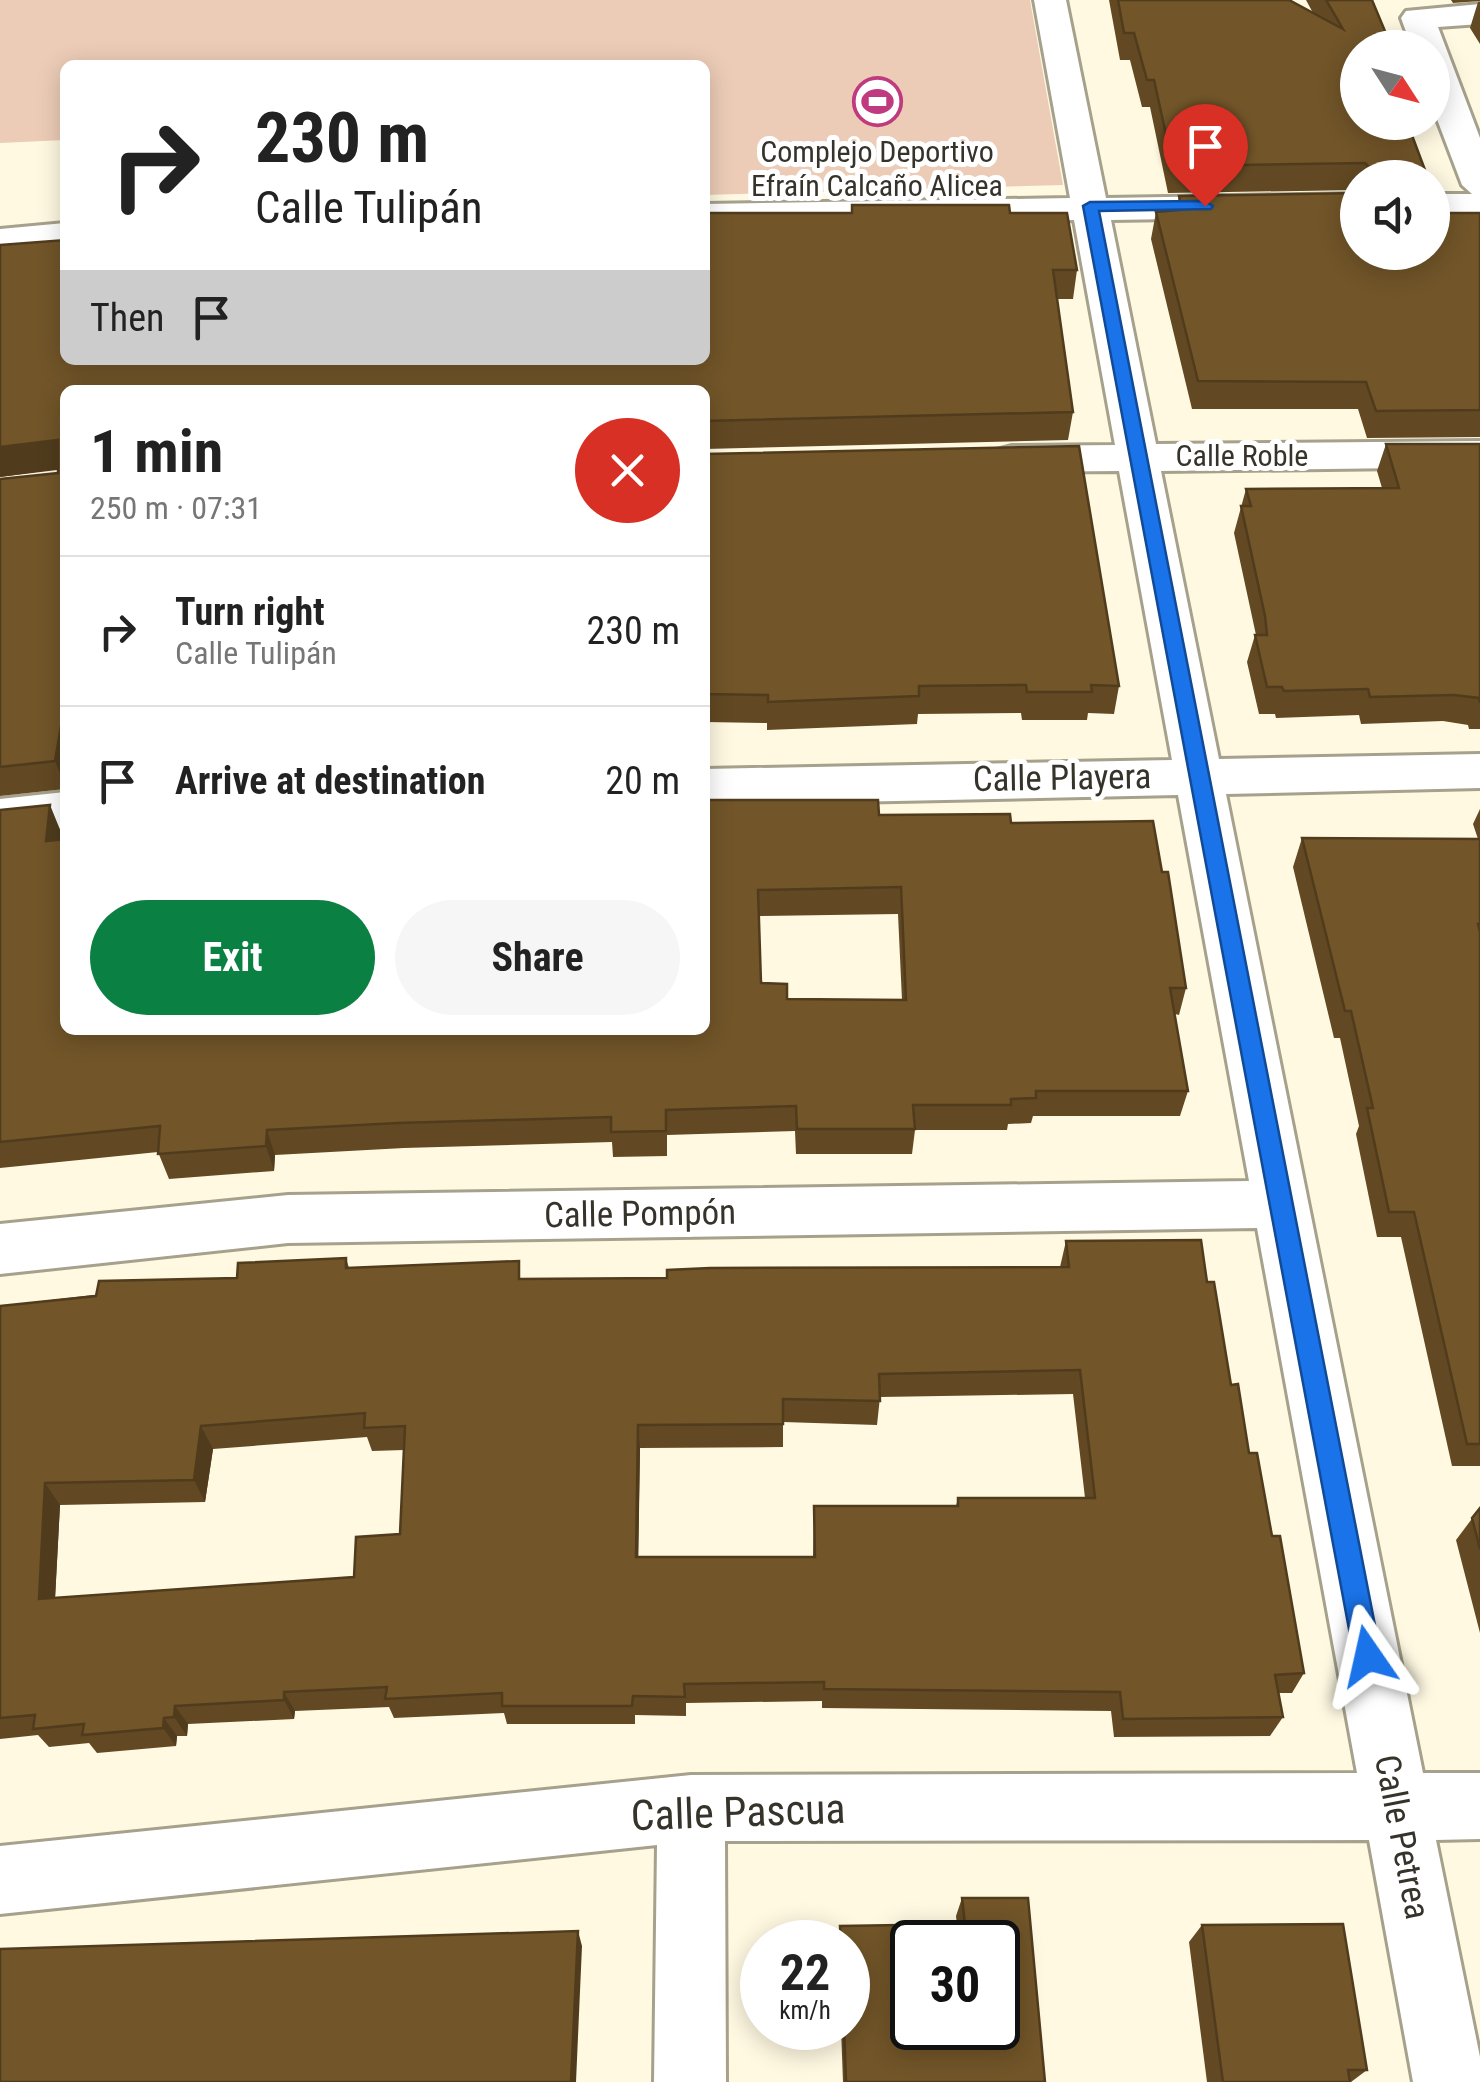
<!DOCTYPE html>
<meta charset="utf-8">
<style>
body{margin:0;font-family:"Roboto Condensed",sans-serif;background:#f6f6f6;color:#222;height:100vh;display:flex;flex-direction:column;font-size:38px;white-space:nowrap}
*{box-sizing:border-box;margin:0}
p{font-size:32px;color:#767676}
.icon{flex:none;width:55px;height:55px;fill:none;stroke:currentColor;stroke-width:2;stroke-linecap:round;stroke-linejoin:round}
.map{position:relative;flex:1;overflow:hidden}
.sheet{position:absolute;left:60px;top:385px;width:650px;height:650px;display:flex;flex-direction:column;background:#fff;border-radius:15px;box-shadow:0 5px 25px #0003}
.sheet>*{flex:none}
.top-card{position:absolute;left:60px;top:60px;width:650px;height:305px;border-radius:15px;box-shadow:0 5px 25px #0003;background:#fff;color:#222;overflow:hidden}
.needle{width:65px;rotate:126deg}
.fabs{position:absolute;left:1340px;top:30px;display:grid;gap:20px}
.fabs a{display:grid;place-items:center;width:110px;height:110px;border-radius:50%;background:#fff;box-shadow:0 5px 25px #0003;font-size:50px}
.speed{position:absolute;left:740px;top:1920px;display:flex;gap:20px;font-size:50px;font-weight:700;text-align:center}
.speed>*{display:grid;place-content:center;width:130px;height:130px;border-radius:50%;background:#fff;box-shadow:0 5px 25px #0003;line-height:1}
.speed small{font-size:25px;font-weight:400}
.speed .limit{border:5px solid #111;border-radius:15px;background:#fff;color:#111}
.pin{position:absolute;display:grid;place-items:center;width:85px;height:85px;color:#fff;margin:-102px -42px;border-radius:50% 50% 50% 0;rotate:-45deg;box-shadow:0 0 10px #0007}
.pin .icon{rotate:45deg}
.me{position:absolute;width:110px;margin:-55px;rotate:349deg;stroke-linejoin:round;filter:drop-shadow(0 0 8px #0008)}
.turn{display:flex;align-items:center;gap:35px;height:210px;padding:0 30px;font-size:45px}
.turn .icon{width:130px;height:130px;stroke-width:2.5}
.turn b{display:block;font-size:70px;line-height:85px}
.then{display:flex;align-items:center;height:95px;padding:0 30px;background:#0003;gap:20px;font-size:38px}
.round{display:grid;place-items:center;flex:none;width:105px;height:105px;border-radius:52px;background:#f6f6f6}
.overview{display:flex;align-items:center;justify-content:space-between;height:170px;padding:0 30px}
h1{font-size:60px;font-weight:700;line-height:75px}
.cta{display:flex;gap:20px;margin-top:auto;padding:20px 30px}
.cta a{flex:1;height:115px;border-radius:60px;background:#0b8043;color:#fff;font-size:40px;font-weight:700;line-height:115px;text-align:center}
.cta a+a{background:#f6f6f6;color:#222}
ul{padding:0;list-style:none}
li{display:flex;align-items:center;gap:30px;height:150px;padding:0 30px;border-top:2px solid #e0e0e0}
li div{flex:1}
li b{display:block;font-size:38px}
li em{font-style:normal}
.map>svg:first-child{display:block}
.green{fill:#ecccb7}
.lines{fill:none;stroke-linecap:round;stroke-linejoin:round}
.street-casing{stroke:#a6a18c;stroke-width:6}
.street{fill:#fff;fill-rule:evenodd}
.wall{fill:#624923;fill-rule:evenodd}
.shaded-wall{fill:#503c1d}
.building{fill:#725529;stroke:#503c1d;stroke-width:2.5;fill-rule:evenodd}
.route{fill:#1a73e8;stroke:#114b97;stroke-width:2.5}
.labels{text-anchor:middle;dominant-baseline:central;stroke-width:10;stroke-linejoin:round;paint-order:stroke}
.far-poi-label{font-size:30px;fill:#36332b;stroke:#fff}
.far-street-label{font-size:30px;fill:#36332b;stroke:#fff}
.street-label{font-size:35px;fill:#36332b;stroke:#fff}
.near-street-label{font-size:42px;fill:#36332b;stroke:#fff}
</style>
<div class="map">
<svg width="1480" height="2082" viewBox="0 0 1480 2082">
<rect width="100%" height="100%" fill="#fff9e2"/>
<path class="green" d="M0 0H1030L1063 185 705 195V65H65V140L0 143Z"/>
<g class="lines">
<defs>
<path id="street" d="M1034 0H1066L1106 198 1358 194V216L1111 220 1156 444 1480 441V467L1161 471 1219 759 1480 754V788L1226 794 1423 1773H1480V1839L1436 1840 1480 2057V2082H1413L1369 1840 725 1841 726 2082H654L657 1845 0 1914V1846L691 1775 1357 1773 1257 1228 288 1243 0 1274V1224L288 1195 1249 1181 1178 795 705 805V769L1172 760 1119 471 1012 472 997 468 991 459 997 450 1012 446 1115 445 1074 220 705 226V204L1070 198Z
M1480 4V24L1438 27 1480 138V216H1432V194H1472L1462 185 1432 106V48H1412L1401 18 1406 11Z
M65 223V245L0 251V229Z
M65 792V828L0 835V799Z"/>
</defs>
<use href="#street" class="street-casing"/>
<use href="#street" class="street"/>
</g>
<path class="wall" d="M1109 0H1289L1313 13 1306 0H1372L1358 48 1428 178H1358V190L1168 193 1150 107H1142L1130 60H1120Z
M1451 0H1480V1L1453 3Z
M1478 2H1480V44L1470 28Z
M1179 196 1441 213H1480V437L1367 438 1358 409H1192L1151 239 1156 212 1177 210Z
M852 205 1010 213 1077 270 1073 299H1057L1073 412 1068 440 705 449V390H65V789L0 796V479L58 473V469L0 477 65 360 852 213Z
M1386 444H1480V729H1469L1468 725 1443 721 1361 724 1359 715 1276 718 1275 714H1259L1247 662 1255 635H1256L1234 533 1246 489 1382 488 1377 471Z
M705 454 1119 686 1114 714 1088 713 1087 720H1022L1021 713 918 714 917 724 767 730V723L705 722Z
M705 800 879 815 1011 823 1162 872 1186 988 1179 1015 1175 1014 1188 1091 1180 1116H1033L1031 1123 1008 1124 1007 1130H915L912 1154H796L795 1131 667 1135V1156L613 1157 612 1142 404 1148 275 1155 274 1171 169 1179 158 1152 0 1168V810L61 832 60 839 705 1030ZM898 914 902 1000 787 999 761 983 759 916Z
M1480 809V1466H1452L1401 1237H1377L1356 1134 1359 1126 1340 1038H1334L1293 867 1302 838 1478 839 1473 824Z
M1066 1241 1207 1282 1231 1385 1272 1536 1304 1673 1292 1693H1279L1283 1717 1270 1736 1114 1737 1111 1711 822 1708V1701L686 1703V1716L635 1715V1724H507L504 1713 394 1718 389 1707 295 1711 294 1719 188 1724 187 1736H177L176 1746 97 1753 89 1743 49 1747 38 1735 0 1739V1306L237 1278 346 1258 349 1268 522 1279 667 1278 1060 1267ZM1073 1394 1085 1498H958L956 1506H814L813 1557H638L640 1448 783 1447V1422L877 1425 880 1397ZM367 1437 372 1451 404 1450 400 1534 354 1577 55 1598 60 1505 205 1502 213 1449Z
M1480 1508V1633L1456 1540Z
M962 1898 1045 2082H843L841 2028H848V1942H838L840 1926 957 1925 956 1916Z
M1202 1925 1367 2070 1351 2082H1207L1189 1942Z"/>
<path class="shaded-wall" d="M58 440 65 469 0 477V447Z
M62 720 65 728V786L55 761Z
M50 805 61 832 57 868 46 841Z
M267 1130 275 1155 274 1171 266 1146Z
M638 1425 640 1448 638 1578 636 1557Z
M201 1426 213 1449 205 1502 194 1480Z
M45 1483 60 1505 54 1619 39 1599Z
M284 1692 295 1711 294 1719 284 1700Z
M175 1706 188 1724 187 1736 174 1717Z
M164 1718 177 1736 176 1746 163 1728Z
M578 1931 582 1946 576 2082H571Z"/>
<path class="building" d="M1118 0H1289L1343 29 1326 0H1372L1392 48H1358V122H1407L1428 178H1367L1369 167 1365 163 1173 166 1154 80H1147L1134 33H1124Z
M1432 190 1441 213H1480V410L1376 411 1366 382 1198 381 1156 212 1202 208 1180 201 1179 196 1358 193V252H1432Z
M852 205H1009L1010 213H1067L1077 270H1053L1073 412 705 421V390H65V720H62L55 761 0 767V479L58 473V440L0 447V245L65 240V360H705V213H852Z
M1386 444H1480V703L1479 698 1454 695 1370 697 1368 689 1284 691 1282 687H1267L1255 635H1267L1265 616 1241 506H1251L1246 489 1399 488Z
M1079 446 1119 686 1091 685 1092 692H1027L1026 685 919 686V696L768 702V695L705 694V454Z
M705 800H878L879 815 1010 814 1011 823 1153 821 1162 872H1168L1186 988H1170L1188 1091H1036V1098L1011 1099V1105H913L915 1129H797L796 1106 666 1110V1131L611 1132V1117L398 1123 267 1130 266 1146 158 1154 160 1126 0 1142V810L50 805 46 841 65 839V1030H705ZM901 887 906 1000 787 999V984L761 983 758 890Z
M1302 838 1480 839V924H1478L1480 932V1444H1467L1414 1212H1389L1367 1108H1373L1351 1011H1345Z
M1201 1240 1207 1282H1214L1231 1385 1238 1384 1249 1453H1257L1272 1536H1280L1304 1673 1275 1675 1283 1717 1123 1719 1120 1692 824 1689V1682L684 1684 685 1697 633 1696 632 1706H502V1693L385 1699 387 1687 284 1692V1700L175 1706 174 1717 164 1718 163 1728 82 1735 84 1724 33 1729 35 1715 0 1718V1306L96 1296 99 1281 237 1278 238 1263 346 1258V1268L519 1261V1279L667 1278V1270L710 1268 1069 1267 1066 1241ZM1080 1370 1095 1498H958V1506H814L815 1557H636L638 1425 783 1424V1399L880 1401 879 1374ZM365 1413 364 1428 405 1426 400 1534 356 1537 354 1577 39 1599 45 1483 194 1480 201 1426Z
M1480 1508V1549L1472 1518Z
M962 1898H1028L1045 2082H846L844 2028H848V1942H841L840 1926 965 1924ZM912 1942H998V2028H912Z
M1343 1924 1367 2070H1348L1350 2082H1223L1202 1925Z
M578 1931 571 2082H0V1949Z"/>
<path class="route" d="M1205 201 1213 206 1211 209 1099 211 1381 1656 1377 1665 1368 1669 1358 1665 1354 1656 1083 206 1090 202Z"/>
<defs>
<symbol id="stadium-ring" viewBox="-11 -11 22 22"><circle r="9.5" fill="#fff" stroke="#bf3a7e" stroke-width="1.5"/><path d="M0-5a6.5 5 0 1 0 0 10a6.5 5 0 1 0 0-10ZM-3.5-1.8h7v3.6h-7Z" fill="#bf3a7e"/></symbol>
</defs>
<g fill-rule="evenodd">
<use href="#stadium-ring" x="850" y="74" width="55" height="55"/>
</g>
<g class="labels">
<g class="far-poi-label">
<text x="877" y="151">Complejo Deportivo<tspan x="877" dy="34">Efraín Calcaño Alicea</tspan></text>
</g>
<g class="far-street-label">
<text x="1242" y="455">Calle Roble</text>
</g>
<g class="street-label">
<text transform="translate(1062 778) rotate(-1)">Calle Playera</text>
<text transform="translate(640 1214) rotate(-1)">Calle Pompón</text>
<text transform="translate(1402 1837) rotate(79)">Calle Petrea</text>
</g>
<g class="near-street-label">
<text transform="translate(738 1812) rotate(-2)">Calle Pascua</text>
</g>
</g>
</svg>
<div class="fabs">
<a><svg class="needle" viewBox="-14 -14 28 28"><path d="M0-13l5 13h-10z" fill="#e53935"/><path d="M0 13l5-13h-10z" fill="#767676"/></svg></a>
<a><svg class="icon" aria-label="sound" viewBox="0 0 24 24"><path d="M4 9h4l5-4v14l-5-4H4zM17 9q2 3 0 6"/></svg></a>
</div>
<div class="speed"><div>22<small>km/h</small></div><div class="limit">30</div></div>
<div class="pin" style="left:1205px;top:206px;background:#d93025"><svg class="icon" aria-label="arrive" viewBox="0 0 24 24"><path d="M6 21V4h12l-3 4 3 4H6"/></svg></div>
<svg class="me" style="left:1368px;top:1656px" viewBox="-20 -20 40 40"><path d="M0-17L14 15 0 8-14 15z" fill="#1a73e8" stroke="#fff" stroke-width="4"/></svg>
<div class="top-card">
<div class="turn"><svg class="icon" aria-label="right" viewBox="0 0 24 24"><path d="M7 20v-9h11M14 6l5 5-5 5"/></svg><div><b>230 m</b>Calle Tulipán</div></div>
<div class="then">Then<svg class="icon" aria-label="arrive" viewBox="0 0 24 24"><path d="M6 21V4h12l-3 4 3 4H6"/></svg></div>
</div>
<section class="sheet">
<div class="overview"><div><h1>1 min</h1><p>250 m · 07:31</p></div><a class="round" style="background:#d93025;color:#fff"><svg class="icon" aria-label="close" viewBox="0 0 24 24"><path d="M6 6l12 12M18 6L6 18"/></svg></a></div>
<ul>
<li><svg class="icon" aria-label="right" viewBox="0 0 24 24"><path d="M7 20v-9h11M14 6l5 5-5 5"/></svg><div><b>Turn right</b><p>Calle Tulipán</p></div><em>230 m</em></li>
<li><svg class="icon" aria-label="arrive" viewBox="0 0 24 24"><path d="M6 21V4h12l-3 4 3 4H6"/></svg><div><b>Arrive at destination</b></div><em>20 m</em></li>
</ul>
<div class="cta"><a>Exit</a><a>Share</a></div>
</section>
</div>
